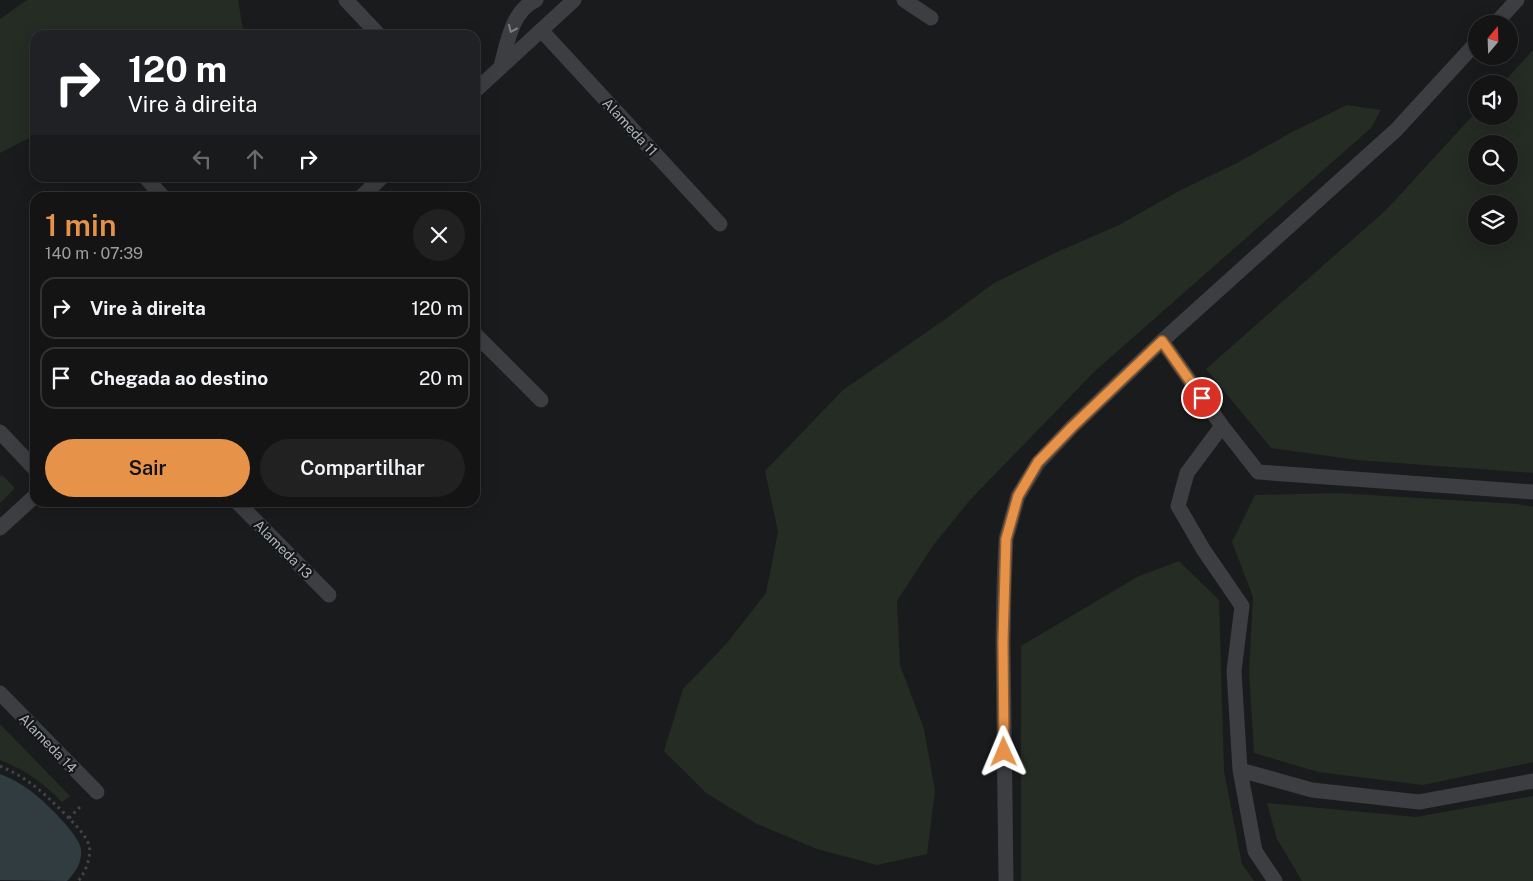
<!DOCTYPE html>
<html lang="pt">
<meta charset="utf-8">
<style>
body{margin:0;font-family:"Public Sans",sans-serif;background:#212122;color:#f1f3f6;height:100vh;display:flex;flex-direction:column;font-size:19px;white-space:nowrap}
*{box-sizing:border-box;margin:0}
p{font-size:16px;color:#9d9ea0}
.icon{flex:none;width:28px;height:28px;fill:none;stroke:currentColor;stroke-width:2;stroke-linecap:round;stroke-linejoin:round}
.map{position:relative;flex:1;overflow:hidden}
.sheet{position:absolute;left:30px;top:192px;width:450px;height:315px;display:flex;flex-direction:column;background:#141415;border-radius:15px;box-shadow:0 5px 20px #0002,0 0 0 1px #333334}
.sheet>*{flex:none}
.guide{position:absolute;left:30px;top:30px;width:450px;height:152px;border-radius:15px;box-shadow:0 5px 20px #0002,0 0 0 1px #333334;background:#202124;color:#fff;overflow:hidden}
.needle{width:32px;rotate:19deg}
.tools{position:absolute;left:1468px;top:15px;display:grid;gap:10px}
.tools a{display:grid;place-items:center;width:50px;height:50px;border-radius:50%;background:#141415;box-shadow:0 5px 20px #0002,0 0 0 1px #333334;font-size:25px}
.pin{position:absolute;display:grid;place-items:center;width:42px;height:42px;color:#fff;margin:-21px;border:2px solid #fff;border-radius:50%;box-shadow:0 1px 5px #0007}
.me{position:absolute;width:55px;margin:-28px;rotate:359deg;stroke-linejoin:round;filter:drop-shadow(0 0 4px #0008)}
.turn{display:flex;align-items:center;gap:18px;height:105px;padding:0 15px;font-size:22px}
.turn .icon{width:65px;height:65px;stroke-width:2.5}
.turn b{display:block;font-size:35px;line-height:42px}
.lanes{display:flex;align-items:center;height:48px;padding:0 15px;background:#0003;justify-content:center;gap:25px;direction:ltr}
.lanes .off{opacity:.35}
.round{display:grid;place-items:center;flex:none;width:52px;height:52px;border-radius:26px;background:#212122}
.head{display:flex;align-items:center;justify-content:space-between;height:85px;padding:0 15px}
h1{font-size:30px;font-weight:600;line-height:38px;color:#e69249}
.button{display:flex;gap:10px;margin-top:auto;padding:10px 15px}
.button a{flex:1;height:58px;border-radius:30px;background:#e69249;color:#111;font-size:20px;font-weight:600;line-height:58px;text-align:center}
.button a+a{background:#212122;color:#f1f3f6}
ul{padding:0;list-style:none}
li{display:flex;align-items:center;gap:15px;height:62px;margin:0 10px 8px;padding:0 5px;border:2px solid #333334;border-radius:15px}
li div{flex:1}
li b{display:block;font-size:19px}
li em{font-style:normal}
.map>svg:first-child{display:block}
.green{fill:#252c24;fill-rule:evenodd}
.water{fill:#313c40}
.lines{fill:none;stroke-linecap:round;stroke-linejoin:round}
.path{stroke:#424548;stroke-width:3;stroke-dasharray:2.5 4;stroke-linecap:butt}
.service{stroke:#3c3e41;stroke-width:15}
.minor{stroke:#3c3e41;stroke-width:15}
.oneway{stroke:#7b7f84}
.route-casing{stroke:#965f2f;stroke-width:12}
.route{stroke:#e69249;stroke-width:9}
.labels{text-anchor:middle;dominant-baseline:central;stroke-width:4.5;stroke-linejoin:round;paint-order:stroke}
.street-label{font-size:14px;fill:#aeb4bb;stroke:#151617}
</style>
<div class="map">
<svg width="1533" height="881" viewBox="0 0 1533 881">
<rect width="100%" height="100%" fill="#1a1b1c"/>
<path class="green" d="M27 0H238L244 35H35V135L0 153V19Z
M1533 50V473L1357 460 1271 448 1206 369 1386 210 1476 112V116H1509V84H1502ZM1476 144H1509V176H1476ZM1476 204H1509V236H1476Z
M1347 105 1381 110 1371 128 1095 371 970 500 932 547 897 601 900 665 924 729 935 791 927 854 877 865 817 849 757 824 706 793 664 751 683 689 727 643 766 593 778 532 765 471 843 390 944 320 994 283 1057 252 1119 225 1179 191 1237 163 1292 132Z
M2 475 15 488 0 503V476Z
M1337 493 1517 504 1533 507V762L1423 785 1318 772 1254 753 1249 672 1253 597 1232 542 1255 495Z
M1179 561 1219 600 1224 771 1242 864 1254 881H1021V646L1137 577Z
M0 724 70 796 62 802C44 784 25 769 0 760Z
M1533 796V881H1302L1277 839 1267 803 1416 817Z"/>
<path class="water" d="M0 774C13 779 27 787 37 796 48 805 81 837 81 850 82 863 75 873 67 881L0 880Z"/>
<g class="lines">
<path class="path" d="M0 766C28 778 44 793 65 814 74 824 84 832 89 845 92 855 85 874 78 881
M69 818 81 806"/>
<path class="service" d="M1162 341 1222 426 1258 472 1533 492
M1222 426 1187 473 1178 506 1203 549 1242 606 1234 671 1240 770 1255 851 1275 881
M1240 770 1312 790 1419 802 1533 781"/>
<path class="minor" d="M346 0 379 35
M904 0 931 18
M1495 24 1517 0
M541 30 720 224
M501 66C507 44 512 10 536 0
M475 91 574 0
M146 178 164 198
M360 198 381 178
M475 334 541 400
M0 432 35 469
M237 502 329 595
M0 528 35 496
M0 693 97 792
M1006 881 1003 641 1004 586 1006 539 1018 496 1038 463 1072 427 1162 341 1396 130 1476 43"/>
</g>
<defs><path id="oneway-chevron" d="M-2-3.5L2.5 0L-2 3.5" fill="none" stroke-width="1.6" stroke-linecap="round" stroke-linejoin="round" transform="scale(1.25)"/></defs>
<use class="oneway" href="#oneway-chevron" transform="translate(512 29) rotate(114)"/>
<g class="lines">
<defs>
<path id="route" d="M1004 752 1003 641 1006 539 1018 496 1038 462 1072 427 1162 341 1202 398"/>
</defs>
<use href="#route" class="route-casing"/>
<use href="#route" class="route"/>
</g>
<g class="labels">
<g class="street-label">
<text transform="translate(630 127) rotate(47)">Alameda 11</text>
<text transform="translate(283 549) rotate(45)">Alameda 13</text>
<text transform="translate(48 743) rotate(46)">Alameda 14</text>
</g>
</g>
</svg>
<div class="tools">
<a><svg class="needle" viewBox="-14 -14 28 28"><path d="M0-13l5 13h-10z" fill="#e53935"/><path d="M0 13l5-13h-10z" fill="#9d9ea0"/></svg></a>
<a><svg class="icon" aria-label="sound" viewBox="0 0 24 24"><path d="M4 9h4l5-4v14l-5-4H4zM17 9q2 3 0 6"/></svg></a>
<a><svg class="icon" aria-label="search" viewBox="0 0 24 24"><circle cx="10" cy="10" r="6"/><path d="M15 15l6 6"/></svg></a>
<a><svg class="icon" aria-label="layers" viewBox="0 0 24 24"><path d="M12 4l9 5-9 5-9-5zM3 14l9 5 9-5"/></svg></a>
</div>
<div class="pin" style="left:1202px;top:398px;background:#d93025"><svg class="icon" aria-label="arrive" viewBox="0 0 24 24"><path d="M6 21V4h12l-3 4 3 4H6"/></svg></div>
<svg class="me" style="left:1004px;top:752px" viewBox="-20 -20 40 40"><path d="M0-17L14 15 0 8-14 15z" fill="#e69249" stroke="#fff" stroke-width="4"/></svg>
<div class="guide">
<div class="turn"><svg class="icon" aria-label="right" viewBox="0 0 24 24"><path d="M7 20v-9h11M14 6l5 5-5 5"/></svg><div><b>120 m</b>Vire à direita</div></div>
<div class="lanes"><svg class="icon off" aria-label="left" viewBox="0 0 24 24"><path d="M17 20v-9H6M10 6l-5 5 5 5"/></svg><svg class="icon off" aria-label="ahead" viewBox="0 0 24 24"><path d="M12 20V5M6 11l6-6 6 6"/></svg><svg class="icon" aria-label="right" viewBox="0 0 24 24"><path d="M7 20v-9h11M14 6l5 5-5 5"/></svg></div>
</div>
<section class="sheet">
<div class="head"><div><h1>1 min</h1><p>140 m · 07:39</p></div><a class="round"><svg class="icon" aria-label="close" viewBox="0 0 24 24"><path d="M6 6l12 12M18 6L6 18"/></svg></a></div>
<ul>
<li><svg class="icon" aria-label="right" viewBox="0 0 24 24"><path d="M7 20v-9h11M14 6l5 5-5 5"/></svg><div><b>Vire à direita</b></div><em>120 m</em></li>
<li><svg class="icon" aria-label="arrive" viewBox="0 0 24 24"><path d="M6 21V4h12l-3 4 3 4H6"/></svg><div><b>Chegada ao destino</b></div><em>20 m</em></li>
</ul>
<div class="button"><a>Sair</a><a>Compartilhar</a></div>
</section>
</div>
